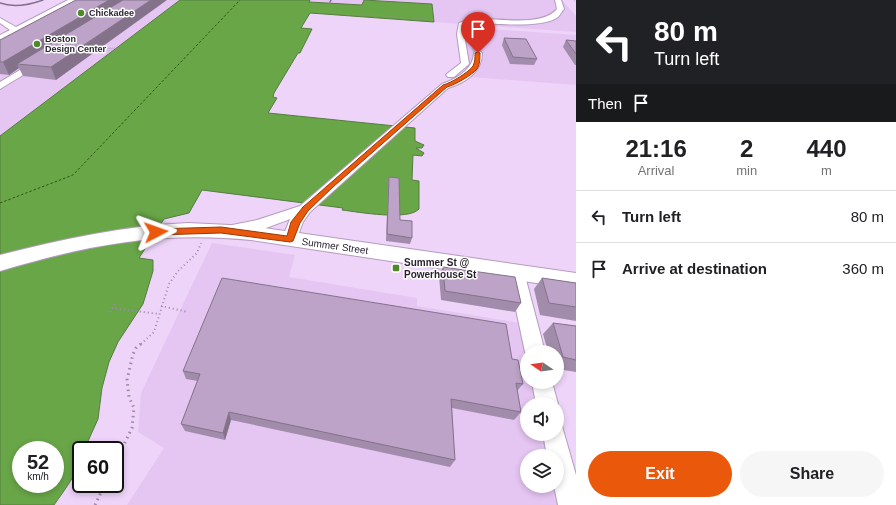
<!DOCTYPE html>
<style>
body{margin:0;font-family:Helvetica,sans-serif;background:#f6f6f6;color:#202124;height:100vh;display:flex;flex-direction:column;font-size:15px;white-space:nowrap}
*{box-sizing:border-box;margin:0}
p{font-size:13px;color:#757577}
.icon{flex:none;width:22px;height:22px;fill:none;stroke:currentColor;stroke-width:2;stroke-linecap:round;stroke-linejoin:round}
.map{position:relative;flex:1;overflow:hidden}
.side{display:flex;flex-direction:column;background:#fff;width:320px}
.side>*{flex:none}
.top-card{background:#202124;color:#fff;overflow:hidden}
.needle{width:26px;rotate:283deg}
.buttons{position:absolute;left:520px;top:345px;display:grid;gap:8px}
.buttons a{display:grid;place-items:center;width:44px;height:44px;border-radius:50%;background:#fff;box-shadow:0 2px 6px #0003;font-size:20px}
.speed{position:absolute;left:12px;top:441px;display:flex;gap:8px;font-size:20px;font-weight:700;text-align:center}
.speed>*{display:grid;place-content:center;width:52px;height:52px;border-radius:50%;background:#fff;box-shadow:0 2px 6px #0003;line-height:1}
.speed small{font-size:10px;font-weight:400}
.speed .limit{border:2px solid #111;border-radius:6px;background:#fff;color:#111}
.pin{position:absolute;display:grid;place-items:center;width:34px;height:34px;color:#fff;margin:-41px -17px;border-radius:50% 50% 50% 0;rotate:-45deg;box-shadow:0 0 4px #0007}
.pin .icon{rotate:45deg}
.me{position:absolute;width:44px;margin:-22px;rotate:86deg;stroke-linejoin:round;filter:drop-shadow(0 0 3px #0008)}
.turn{display:flex;align-items:center;gap:14px;height:84px;padding:0 12px;font-size:18px}
.turn .icon{width:52px;height:52px;stroke-width:2.5}
.turn b{display:block;font-size:28px;line-height:34px}
.then{display:flex;align-items:center;height:38px;padding:0 12px;background:#0003;gap:8px;font-size:15px}
.eta{display:flex;justify-content:space-evenly;align-items:center;height:68px;text-align:center}
.eta b{font-size:24px;font-weight:600;line-height:28px}
.primary-button{display:flex;gap:8px;margin-top:auto;padding:8px 12px}
.primary-button a{flex:1;height:46px;border-radius:24px;background:#ea580c;color:#fff;font-size:16px;font-weight:600;line-height:46px;text-align:center}
.primary-button a+a{background:#f6f6f6;color:#202124}
ul{padding:0;list-style:none}
li{display:flex;align-items:center;gap:12px;height:52px;padding:0 12px;border-top:1px solid #e0e0e0}
li div{flex:1}
li b{display:block;font-size:15px}
li em{font-style:normal}
main{display:flex;flex:1;min-height:0}
.map>svg:first-child{display:block}
.built{fill:#e5c5f2}
.water{fill:#69a648;stroke:#557d40;fill-rule:evenodd}
.lines{fill:none;stroke-linecap:round;stroke-linejoin:round}
.ferry{stroke:#2d5514;stroke-width:1;stroke-dasharray:2.5 2;stroke-linecap:butt}
.minor-tunnel{stroke:#c7b0d1;stroke-width:8;stroke-dasharray:8 4;stroke-linecap:butt}
.minor-casing{stroke:#b49bbf;stroke-width:2}
.major-casing{stroke:#b49bbf;stroke-width:2}
.path-far2{stroke:#9d89a5;stroke-width:1;stroke-dasharray:0.5 1.5;stroke-linecap:butt}
.path-far1{stroke:#9d89a5;stroke-width:2;stroke-dasharray:1 3;stroke-linecap:butt}
.path{stroke:#9d89a5;stroke-width:3;stroke-dasharray:1.5 4;stroke-linecap:butt}
.minor{fill:#fff;fill-rule:evenodd}
.major{fill:#fff;fill-rule:evenodd}
.rail{stroke:#82718a;stroke-width:1.5}
.wall{fill:#a28cab}
.shaded-wall{fill:#84728b}
.building{fill:#bca3c7;stroke:#84728b}
.route{fill:#ea580c;stroke:#983908}
.poi-dot{fill:#4e8a29;stroke:#fff;stroke-width:1.5}
.labels{text-anchor:middle;dominant-baseline:central;stroke-width:3;stroke-linejoin:round;paint-order:stroke}
.far-poi-label{font-size:9px;font-weight:bold;fill:#271e2c;stroke:#fff;text-anchor:start}
.street-label{font-size:10px;fill:#271e2c;stroke:#fff}
.poi-label{font-size:10px;font-weight:bold;fill:#271e2c;stroke:#fff;text-anchor:start}
</style>
<main>
<div class="map">
<svg width="576" height="505" viewBox="0 0 576 505">
<rect width="100%" height="100%" fill="#efd4fa"/>
<path class="built" d="M77 0H180L0 136V40Z
M310 0H364L362 5 309 2Z
M380 0H562L576 16V32L434 22 432 4Z
M459 27 576 35V85L470 77Z
M212 243 295 255 289 277 417 298V306L521 323 527 352V382H534L539 404H527V434H545L550 456H527V486H556L560 505H127L164 448 138 432 141 393Z"/>
<path class="water" d="M180 0H310L309 2 362 5 364 0 432 4 434 22 310 13 301 28 312 29 300 53H298L274 93 273 97 277 98 268 113 415 128V141L424 145 422 148H416L424 153 422 156 413 155 412 180 419 181V209C408 221 358 212 342 210L343 208 202 190 189 213 164 219 139 258 153 260V271L143 304 118 342 109 362 102 388 98 419 84 450H81C81 470 65 489 54 505H0V136ZM21 450H55V484H21Z"/>
<g class="lines">
<path class="ferry" d="M0 203 73 175 240 0"/>
<path class="minor-tunnel" d="M475 46 478 53"/>
<defs>
<path id="minor" d="M68 0H76L0 40V35L10 30 0 23V18L16 27Z
M555 0H561L564 9C562 11 560 15 558 17 544 28 499 24 481 23L479 28 482 40 474 45 470 43 474 39 471 28 474 24 465 26 464 34 469 64 454 77H448L446 75 448 73 461 63 457 34 459 23C465 21 471 19 478 19 499 18 542 27 557 9Z
M478 50 482 53C482 72 465 83 448 88L310 212 303 222 295 243 290 244 285 243 282 239 290 219C274 225 244 238 227 234L224 230 227 226 257 220 300 206 442 84C456 79 473 70 474 53Z
M40 58 43 59 44 61 43 63 0 89V82Z
M516 266 522 268 524 272 545 352H527V356L525 352 508 272 510 268Z
M532 382H552L558 404 557 406V404H536Z
M557 424 562 426 576 475V505H558L554 486H557V456H547L543 434H557Z"/>
<path id="major" d="M188 223 251 226 576 273V289L251 240C160 231 87 245 0 271V255C62 239 123 226 188 223Z"/>
</defs>
<use href="#minor" class="minor-casing"/>
<use href="#major" class="major-casing"/>
<path class="path-far2" d="M574 0 576 3
M311 11 427 19
M99 49 114 51 116 49 103 48H121"/>
<path class="path-far1" d="M161 306 188 312
M112 308 159 314
M110 312 115 304
M141 344 154 332 169 284 178 271 197 253 201 243"/>
<path class="path" d="M115 463 132 428 134 408 129 397 127 380 133 354 136 348 142 343
M95 505 105 484"/>
<use href="#minor" class="minor"/>
<use href="#major" class="major"/>
<path class="rail" d="M330 2 331 0
M0 3C14 8 29 5 43 0"/>
</g>
<path class="wall" d="M76 0 56 80 23 76 19 68 9 75 0 74V40Z
M504 38 537 59 534 65 510 64 502 45Z
M566 40 576 41V65H575L563 47Z
M389 177 400 220 412 238 410 244 386 241 388 183Z
M443 267 521 303 515 312 441 300 439 276Z
M542 278 576 283V321L540 315 534 289Z
M553 323 576 326V372L557 369V352H548L543 334Z
M512 359 523 384 517 391 521 412 514 420 452 408 455 460 450 467 231 420 225 440 185 431 181 424 198 381 186 379 183 371Z"/>
<path class="shaded-wall" d="M109 0H128L17 64 19 68 9 75 3 62Z
M151 0H167L56 80 51 67Z
M229 412 231 420 225 440 223 433Z"/>
<path class="building" d="M76 0H109L3 62H0V40Z
M123 0H151L51 67 17 64Z
M504 38 526 39 537 59 513 57Z
M566 40 576 41V54Z
M389 177 399 178 400 220 412 221V238L387 234Z
M443 267 515 277 521 303 445 291Z
M222 278 506 324 512 359 518 360 523 384 516 383 521 412 451 399 455 460 229 412 223 433 181 424 200 374 183 371Z
M542 278 576 283V307L549 303Z
M553 323 576 326V360L563 357Z"/>
<path class="route" d="M478 52 480 53C480 58 480 64 477 69 472 75 455 85 447 87L333 187 308 211 300 223 293 241 290 242 221 233 156 235 151 232 156 229 221 227 287 236 291 222 303 207 443 85C451 83 469 72 473 66 475 62 475 58 475 53Z"/>
<g class="poi-dot">
<circle cx="81" cy="13" r="4"/>
<circle cx="37" cy="44" r="4"/>
<rect x="392" y="264" width="8" height="8" rx="2"/>
</g>
<g class="labels">
<g class="far-poi-label">
<text x="89" y="13">Chickadee</text>
<text x="45" y="39">Boston<tspan x="45" dy="10">Design Center</tspan></text>
</g>
<g class="street-label">
<text transform="translate(335 246) rotate(8)">Summer Street</text>
</g>
<g class="poi-label">
<text x="404" y="262">Summer St @<tspan x="404" dy="12">Powerhouse St</tspan></text>
</g>
</g>
</svg>
<div class="buttons">
<a><svg class="needle" viewBox="-14 -14 28 28"><path d="M0-13l5 13h-10z" fill="#e53935"/><path d="M0 13l5-13h-10z" fill="#757577"/></svg></a>
<a><svg class="icon" aria-label="sound" viewBox="0 0 24 24"><path d="M4 9h4l5-4v14l-5-4H4zM17 9q2 3 0 6"/></svg></a>
<a><svg class="icon" aria-label="layers" viewBox="0 0 24 24"><path d="M12 4l9 5-9 5-9-5zM3 14l9 5 9-5"/></svg></a>
</div>
<div class="speed"><div>52<small>km/h</small></div><div class="limit">60</div></div>
<div class="pin" style="left:478px;top:53px;background:#d93025"><svg class="icon" aria-label="arrive" viewBox="0 0 24 24"><path d="M6 21V4h12l-3 4 3 4H6"/></svg></div>
<svg class="me" style="left:156px;top:232px" viewBox="-20 -20 40 40"><path d="M0-17L14 15 0 8-14 15z" fill="#ea580c" stroke="#fff" stroke-width="4"/></svg>
</div>
<section class="side">
<div class="top-card">
<div class="turn"><svg class="icon" aria-label="left" viewBox="0 0 24 24"><path d="M17 20v-9H6M10 6l-5 5 5 5"/></svg><div><b>80 m</b>Turn left</div></div>
<div class="then">Then<svg class="icon" aria-label="arrive" viewBox="0 0 24 24"><path d="M6 21V4h12l-3 4 3 4H6"/></svg></div>
</div>
<div class="eta">
<div><b>21:16</b><p>Arrival</p></div>
<div><b>2</b><p>min</p></div>
<div><b>440</b><p>m</p></div>
</div>
<ul>
<li><svg class="icon" aria-label="left" viewBox="0 0 24 24"><path d="M17 20v-9H6M10 6l-5 5 5 5"/></svg><div><b>Turn left</b></div><em>80 m</em></li>
<li><svg class="icon" aria-label="arrive" viewBox="0 0 24 24"><path d="M6 21V4h12l-3 4 3 4H6"/></svg><div><b>Arrive at destination</b></div><em>360 m</em></li>
</ul>
<div class="primary-button"><a>Exit</a><a>Share</a></div>
</section>
</main>
